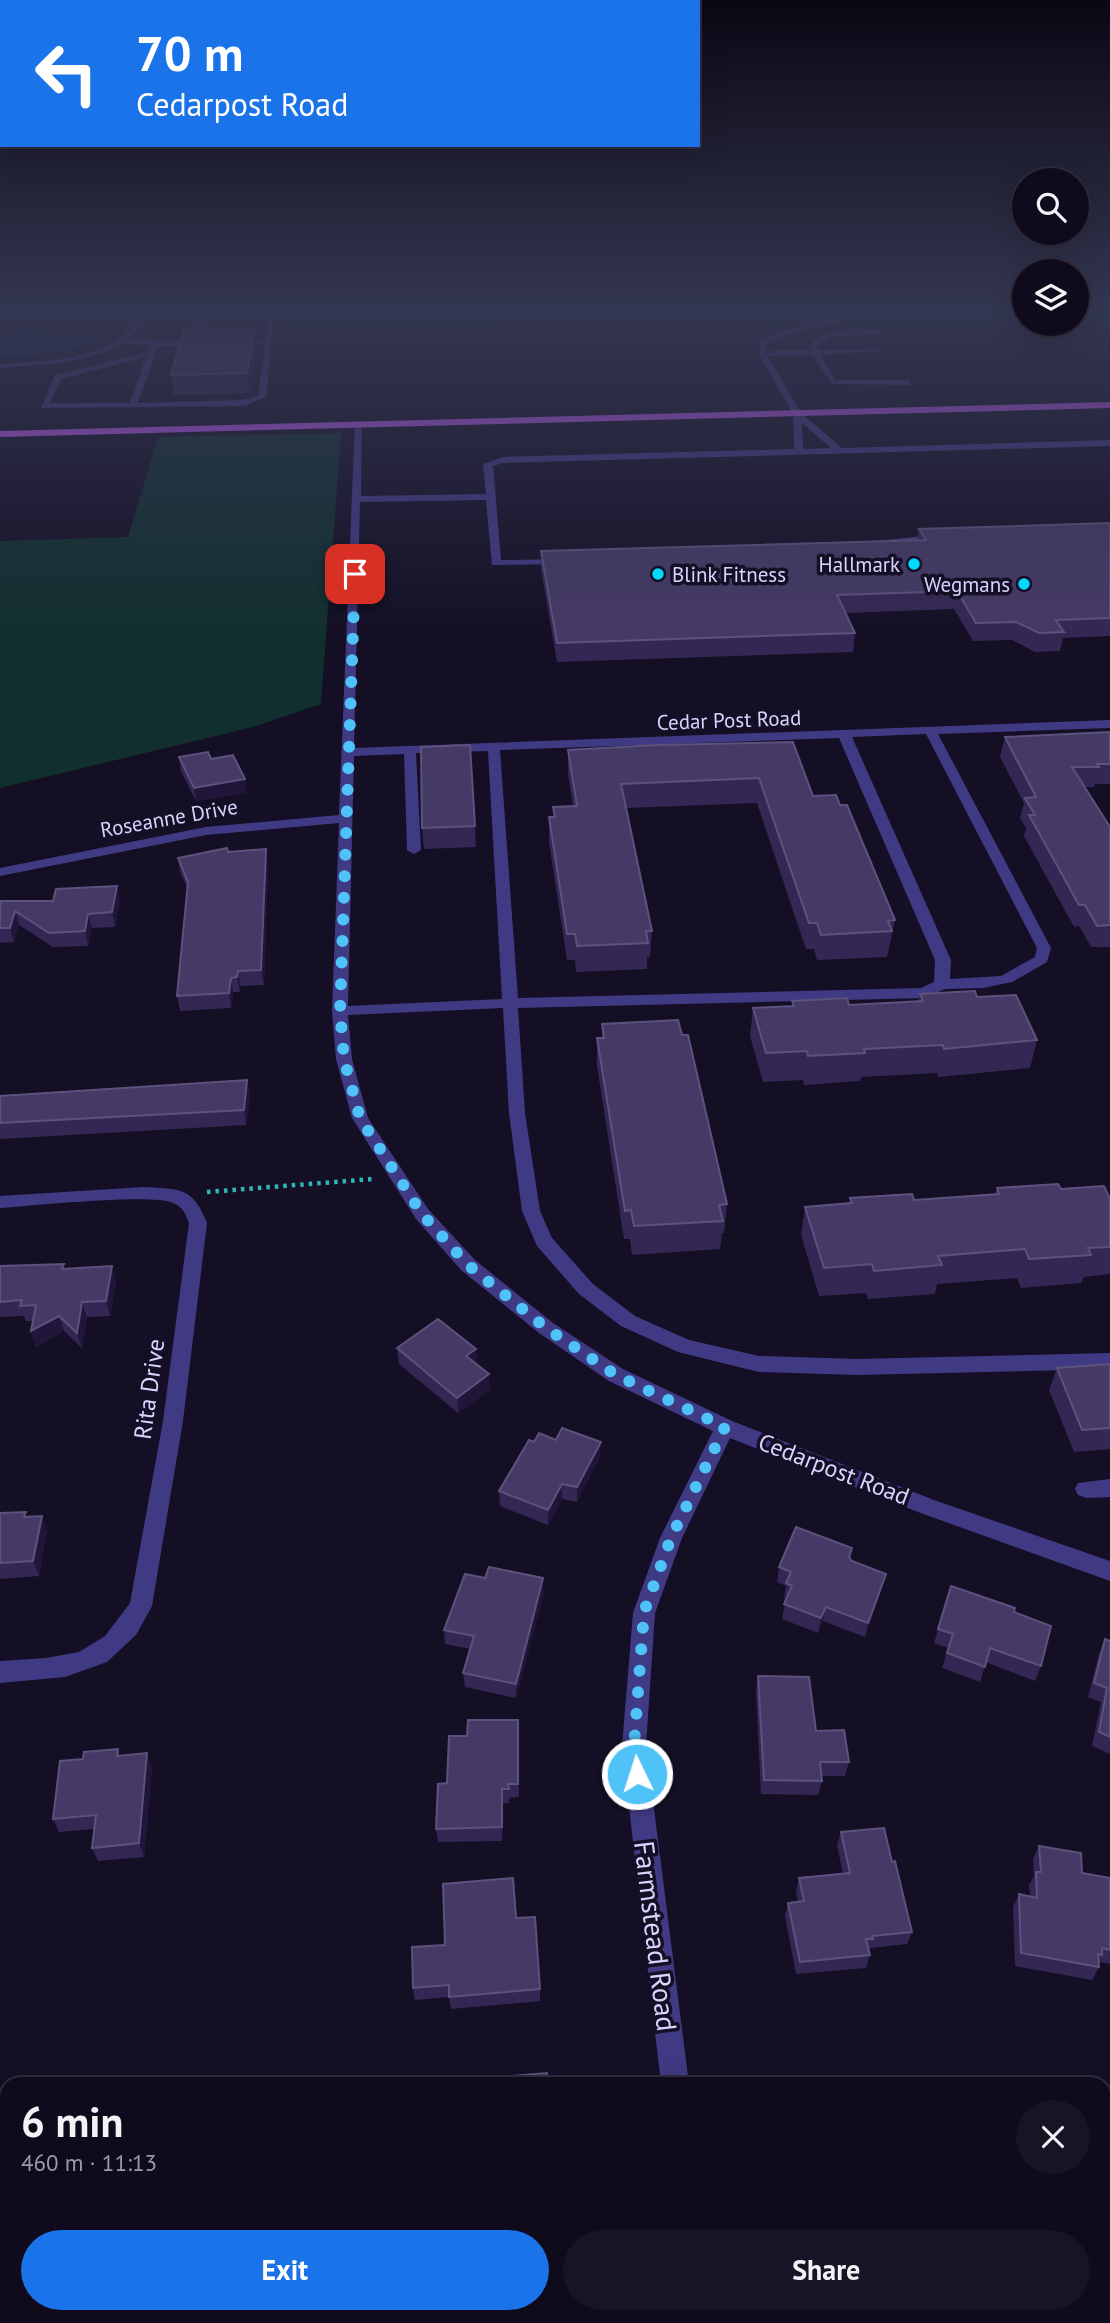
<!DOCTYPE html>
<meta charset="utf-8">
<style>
body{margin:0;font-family:"PT Sans",sans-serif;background:#181425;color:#f1f3f6;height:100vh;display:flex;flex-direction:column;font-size:26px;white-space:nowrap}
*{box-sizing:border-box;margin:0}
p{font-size:23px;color:#9b9ba3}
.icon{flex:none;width:38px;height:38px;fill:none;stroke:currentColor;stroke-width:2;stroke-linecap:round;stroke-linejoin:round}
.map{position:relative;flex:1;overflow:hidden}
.details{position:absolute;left:0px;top:2077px;width:1111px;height:247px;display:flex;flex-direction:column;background:#0f0b1c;border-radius:21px 21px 0 0;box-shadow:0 7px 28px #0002,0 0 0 2px #2f2b3b}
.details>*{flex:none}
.hud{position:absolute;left:0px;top:0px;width:700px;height:147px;box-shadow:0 7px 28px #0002,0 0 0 2px #2f2b3b;background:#1a73e8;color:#fff;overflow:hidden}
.fabs{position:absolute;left:1012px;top:168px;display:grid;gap:14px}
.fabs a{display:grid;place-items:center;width:77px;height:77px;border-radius:50%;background:#0f0b1c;box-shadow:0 7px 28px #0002,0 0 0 2px #2f2b3b;font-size:35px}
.pin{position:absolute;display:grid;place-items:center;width:60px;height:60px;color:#fff;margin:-30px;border-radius:14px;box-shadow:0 4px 10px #0006}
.me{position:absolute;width:77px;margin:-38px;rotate:356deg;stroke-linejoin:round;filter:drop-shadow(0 0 5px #0008)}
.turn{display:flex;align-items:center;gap:24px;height:147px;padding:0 21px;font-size:32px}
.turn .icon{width:91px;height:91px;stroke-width:2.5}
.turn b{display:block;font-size:49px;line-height:60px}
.round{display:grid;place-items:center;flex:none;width:74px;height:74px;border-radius:37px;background:#181425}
.summary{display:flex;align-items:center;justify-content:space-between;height:119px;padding:0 21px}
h1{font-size:42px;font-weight:700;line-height:52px}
.cta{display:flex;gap:14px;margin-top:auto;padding:14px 21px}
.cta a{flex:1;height:80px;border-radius:42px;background:#1a73e8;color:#fff;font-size:28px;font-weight:700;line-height:80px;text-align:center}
.cta a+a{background:#181425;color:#f1f3f6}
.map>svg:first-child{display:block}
.green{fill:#122f2f}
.water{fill:#0a1c43}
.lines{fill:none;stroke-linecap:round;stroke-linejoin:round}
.path{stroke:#2fb7b5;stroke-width:4.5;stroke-dasharray:3.5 5;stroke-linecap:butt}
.minor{fill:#403a84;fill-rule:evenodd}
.major{fill:#c95bfe;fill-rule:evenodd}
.wall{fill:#332853}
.shaded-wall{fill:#1f1639}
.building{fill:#453a65;stroke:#5c527e;stroke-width:2}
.route{stroke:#4fc3f7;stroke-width:12;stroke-dasharray:0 21.6}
.poi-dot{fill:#01d8fd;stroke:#140f25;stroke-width:2.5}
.labels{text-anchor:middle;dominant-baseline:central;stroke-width:7;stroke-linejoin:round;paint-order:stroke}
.far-poi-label{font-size:21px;fill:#dad3ff;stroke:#140f25;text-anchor:end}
.far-street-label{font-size:21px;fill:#dad3ff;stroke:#140f25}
.street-label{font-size:24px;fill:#dad3ff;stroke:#140f25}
.near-street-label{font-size:28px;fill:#dad3ff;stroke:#140f25}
</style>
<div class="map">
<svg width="1110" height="2323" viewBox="0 0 1110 2323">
<rect width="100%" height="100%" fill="#140f25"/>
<path class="green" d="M341 433 321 704 253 727 0 788V541L128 537 158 437Z"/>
<path class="water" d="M342 309H409L484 315 490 320 342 321Z
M21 330C37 328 48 336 64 337 78 338 95 329 107 337 91 350 22 358 0 357V341Z"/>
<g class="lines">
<path class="path" d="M207 1192 373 1179"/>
<path class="minor" d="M69 309H125L127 313 148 314 174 309 163 316 145 319 128 339 187 342 196 320 215 315 274 314 266 397 244 406 41 408 55 375 148 352 150 346 124 343 106 352 68 362 0 368V364C45 361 111 362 137 319L121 317 119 313H72ZM267 318 265 340 230 343 234 345 265 344 258 396 243 400 138 403 158 346H206V342H195L202 323 216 319ZM146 357 130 403H50L61 379Z
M1110 312V316L1076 317V313Z
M926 314H1024V318C941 318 844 307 767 343V351L810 350 808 347C825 326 858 328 883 331L880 335 834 336 816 347 818 350 875 349 879 351 820 355 835 380H909L912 385 832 384 813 355 768 356 801 413 842 448 1110 440V446L503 463 493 466 501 560 569 559 570 561 565 564 492 565 486 500 360 502 354 748 1110 720V728L938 734 1051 948 1047 962 1012 982 983 988 945 989 924 998 518 1008 525 1113 540 1211 552 1238 593 1284 635 1316 689 1340 759 1356 857 1359 1110 1353V1369L857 1375 759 1372 678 1352 621 1326 579 1294 537 1246 522 1211 509 1113 503 1008 348 1015 352 1059 368 1118 428 1209 475 1260 553 1323 623 1369 732 1421 934 1500 1110 1561V1581L918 1512 730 1438 682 1538 655 1613 646 1746 689 2084H661L622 1746 633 1613 660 1538 713 1431 609 1381 539 1333 461 1270 416 1219 352 1118 336 1059 332 1011 339 823 206 835 0 876V868L206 827 339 815 355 422 362 424 361 496 486 494 483 464 503 457 794 449 793 414 759 354 760 340C812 316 870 315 926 314ZM802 423 831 448 803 449ZM926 734 1037 948 1035 957 1001 976 950 979 951 960 852 737ZM839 738 935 960 934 982 921 988 518 998 500 750ZM488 751 502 999 348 1006 354 756 404 754 407 850 414 854 421 850 416 753Z
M942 534 946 535V539L876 547 871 544 876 541Z
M144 1187C180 1189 193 1187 207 1223L183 1421 152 1606 136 1635 107 1662 65 1677 0 1683V1661L46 1658 79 1652 105 1636 130 1603 163 1421 189 1223C185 1213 183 1207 173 1203 152 1193 31 1206 0 1208V1196Z
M1110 1479V1497L1086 1498 1078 1495 1075 1489 1078 1483Z
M1104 2114 1110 2116V2144L1104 2143Z
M690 2317H722L723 2323H691Z"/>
<path class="major" d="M1110 402V408L0 437V431Z"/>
</g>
<path class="wall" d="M747 309H790V311Z
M257 348 249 393 174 395 171 375Z
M1110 523V636L1063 638 1060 651 1035 652 1012 640 973 641 954 609 846 613 855 633 853 652 557 662 541 569V551L917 540 919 529Z
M1110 732V784H1095L1094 787H1085L1110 827V947H1091L1079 926 1074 927 1024 836 1026 828 1020 818 1024 803 1000 757 1005 737Z
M657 745 813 796 895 920 887 957 817 960 814 949H806L757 803 626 808 652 931 650 957H647V969L576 972 575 960H567L549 842V817H553V807L573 806 568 774V750Z
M179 757 211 759 247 793 196 801 181 771Z
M475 826 476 847 424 849 422 828Z
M266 849 268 864 264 985 240 986V992H233L231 1008 180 1011 177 996 188 889 180 872 178 858 228 852Z
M117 886 120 901 115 927 92 928 88 946 53 947 19 925 14 942 0 943V901H53Z
M920 994 977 997 1037 1040 1030 1068 938 1077 937 1073 861 1077 860 1081 804 1085 803 1080 763 1082 750 1036 753 1008 792 1006V1001L849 1005 918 1002Z
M602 1024 727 1204 724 1233H722L720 1249 632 1255 630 1239H624L597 1066V1038H602Z
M247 1080 250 1096 246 1125 0 1139V1096Z
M997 1188 1061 1189 1110 1199V1274L1084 1277 1081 1283 1021 1288 1017 1278 937 1284 935 1294 868 1299 866 1293 819 1296 801 1235 805 1207 849 1204 850 1198 914 1200 995 1194Z
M0 1266 65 1269 112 1266 116 1281 110 1316 87 1317 82 1348 64 1331 36 1347 31 1331 33 1321H26L24 1316 0 1317Z
M397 1348 477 1364 490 1390 458 1413 399 1364Z
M1110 1364V1449L1074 1452 1049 1390 1057 1368Z
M534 1442 600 1457 577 1502 562 1499 548 1525 500 1506 499 1491Z
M0 1513 28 1517 47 1531 39 1576 0 1579Z
M852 1548 850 1558 882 1588 865 1637 823 1621 818 1633 782 1619 786 1599 784 1598 786 1586 777 1582 779 1567Z
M485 1578 544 1592 516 1698 465 1687 463 1673 470 1649 445 1644 444 1630Z
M951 1586 1014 1612 1041 1666 1035 1681 986 1662 980 1682 942 1668 948 1648 934 1643Z
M1105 1639 1110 1641V1754L1092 1746 1101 1702 1088 1697 1099 1654Z
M758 1676 849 1762 845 1776H821L822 1781 818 1795 761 1794 756 1691Z
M518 1734 519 1797 509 1798V1803H503L502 1841 438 1842 436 1829 447 1783Z
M118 1749 120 1756 152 1767 144 1857 98 1861 92 1848 94 1829 59 1832 53 1819 83 1759Z
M841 1832 892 1862 912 1932 907 1944 870 1948 869 1951 870 1955 866 1968 796 1974 785 1916 788 1903 798 1902 796 1891 799 1878 843 1874 837 1845Z
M1039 1846 1082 1873 1110 1878V1964L1099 1962V1967L1092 1980 1015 1966 1013 1907 1019 1894 1030 1896 1029 1885 1034 1876 1033 1859Z
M516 1918 540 1989V2001L451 2009 449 1997 415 2000 413 1988 445 1945Z
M861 2317H1021L1023 2323H862Z"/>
<path class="shaded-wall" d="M255 329 257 348 249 393 247 373Z
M245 779 247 793 196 801 194 788Z
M266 849 268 864 264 985 261 970Z
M117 886 120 901 115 927 112 912Z
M15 911 19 925 14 942 10 928Z
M88 914 92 928 88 946 85 931Z
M238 971 240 986V992L237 977Z
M231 978 233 992 231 1008 229 993Z
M247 1080 250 1096 246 1125 244 1110Z
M112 1266 116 1281 110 1316 106 1301Z
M82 1302 87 1317 82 1348 77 1333Z
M59 1316 64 1331 36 1347 31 1331Z
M476 1349 477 1364 466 1356Z
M489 1374 490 1390 458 1413 457 1398Z
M601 1442 600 1457 577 1502V1487Z
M562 1484V1499L548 1525V1510Z
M42 1516 47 1531 39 1576 33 1561Z
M886 1574 882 1588 865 1637 868 1623Z
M543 1578 544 1592 516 1698V1684Z
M826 1607 823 1621 818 1633 821 1618Z
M147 1753 152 1767 144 1857 139 1843Z"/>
<path class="building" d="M255 329 247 373 171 375 184 330Z
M1110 523V618L1056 620 1064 632 1039 633 1016 622 976 623 957 591 837 595 855 633 557 643 541 551 926 540 919 529Z
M1110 732V764H1097L1099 767H1072L1110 827V925L1097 926 1085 905H1079L1029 815H1035L1025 798 1036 797 1005 737Z
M793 742 813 796 836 795 840 805H847L895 920 888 921 892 931 821 935 817 923H809L759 778 621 784 652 931H646L648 943 577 946 575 934H567L549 817H555L553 807 577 806 568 750 657 745Z
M470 745 475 826 422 828 421 747Z
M208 752 211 759 233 755 245 779 194 788 179 757Z
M227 848 228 852 266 849 261 970 238 971 237 977 231 978 229 993 177 996 188 882 178 858Z
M117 886 112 912 88 914 85 931 49 933 15 911 10 928H0V901H53L56 889Z
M975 991 977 997 1016 995 1037 1040 944 1049 943 1045 864 1049 865 1053 808 1056 807 1051 766 1053 753 1008 794 1006 792 1001 847 998 849 1005 923 1001 920 994Z
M678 1020 682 1035H688L727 1204 719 1205 723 1221 634 1226 631 1210 625 1211 597 1038H604L602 1024Z
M247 1080 244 1110 0 1123V1096Z
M1058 1184 1061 1189 1104 1186 1110 1199V1247L1088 1248 1091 1255 1029 1259 1025 1249 938 1256 942 1265 874 1271 872 1264 824 1268 805 1207 852 1203 850 1198 912 1194 914 1200 999 1194 997 1188Z
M64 1264 62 1269 112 1266 106 1301 82 1302 77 1333 59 1316 31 1331 36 1305 20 1306 22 1300 0 1302V1266Z
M438 1319 476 1349 466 1356 489 1374 457 1398 397 1348Z
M1110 1364V1428L1082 1430 1057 1368Z
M562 1428 601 1442 577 1487 562 1484 548 1510 499 1491 529 1440 534 1442 539 1433 556 1440Z
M26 1512 24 1517 42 1516 33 1561 0 1563V1513Z
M796 1527 852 1548 849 1557 852 1561 886 1574 868 1623 826 1607 821 1618 784 1604 792 1586 786 1583 791 1572 779 1567Z
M489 1567 543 1578 516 1684 463 1673 474 1636 444 1630 465 1574 485 1578Z
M951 1586 1015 1608 1014 1612 1051 1626 1041 1666 990 1648 985 1667 947 1653 953 1634 938 1629Z
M1105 1639 1110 1641V1737L1099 1732 1107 1688 1094 1683Z
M758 1676 809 1677 816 1731 844 1730 849 1762H820L822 1781 764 1780Z
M468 1720H518V1784H508L509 1789H502V1827L436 1829 438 1784 447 1783 449 1736H467Z
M118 1749 117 1756 147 1753 139 1843 92 1848 96 1815 53 1819 60 1761 83 1759 84 1752Z
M884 1828 892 1862 895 1861 912 1932 872 1936 873 1939H866L870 1955 800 1962 788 1903 804 1901 799 1878 850 1873 841 1832Z
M1039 1846 1081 1853 1082 1873 1110 1878V1950L1102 1948V1955L1098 1954 1099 1967 1021 1953 1019 1894 1037 1898 1036 1872H1041Z
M513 1878 516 1918 535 1917 540 1989 449 1997V1985L413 1988 412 1947 445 1945 443 1884Z
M547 2073 548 2084H476V2079Z
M7 2285V2294L3 2291Z
M469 2317H560V2323H469Z
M871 2317H1021L1023 2323H872Z"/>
<linearGradient id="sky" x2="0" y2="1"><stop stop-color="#0b0814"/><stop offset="0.49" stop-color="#343751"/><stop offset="1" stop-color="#343751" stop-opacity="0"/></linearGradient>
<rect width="1110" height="634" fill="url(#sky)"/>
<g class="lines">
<path class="route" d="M355 574 340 1011 344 1059 360 1118 422 1214 468 1265 546 1328 616 1375 725 1427 671 1538 644 1612 634 1746 637 1774"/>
</g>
<g class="poi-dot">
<circle cx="914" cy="564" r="7"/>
<circle cx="658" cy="574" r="7"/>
<circle cx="1024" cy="584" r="7"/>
</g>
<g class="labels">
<g class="far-poi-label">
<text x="900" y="564">Hallmark</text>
<text x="672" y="574" text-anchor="start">Blink Fitness</text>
<text x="1010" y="584">Wegmans</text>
</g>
<g class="far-street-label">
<text transform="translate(729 720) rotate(-2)">Cedar Post Road</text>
<text transform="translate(169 818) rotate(-10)">Roseanne Drive</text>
</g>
<g class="street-label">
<text transform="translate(149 1389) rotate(-82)">Rita Drive</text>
<text transform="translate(834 1469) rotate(21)">Cedarpost Road</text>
</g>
<g class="near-street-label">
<text transform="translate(656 1936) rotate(83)">Farmstead Road</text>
</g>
</g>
</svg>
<div class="fabs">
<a><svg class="icon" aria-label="search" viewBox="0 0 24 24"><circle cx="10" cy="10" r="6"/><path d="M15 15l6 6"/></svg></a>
<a><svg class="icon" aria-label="layers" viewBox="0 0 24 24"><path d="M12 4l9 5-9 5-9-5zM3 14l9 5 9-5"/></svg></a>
</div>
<div class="pin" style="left:355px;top:574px;background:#d93025"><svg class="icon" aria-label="arrive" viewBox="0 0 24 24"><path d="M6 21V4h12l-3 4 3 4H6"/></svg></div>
<svg class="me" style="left:637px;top:1774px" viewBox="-20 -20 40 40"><circle r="17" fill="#4fc3f7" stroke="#fff" stroke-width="3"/><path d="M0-11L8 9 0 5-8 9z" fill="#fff"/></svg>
<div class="hud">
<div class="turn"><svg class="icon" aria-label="left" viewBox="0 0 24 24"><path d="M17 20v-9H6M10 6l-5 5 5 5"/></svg><div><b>70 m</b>Cedarpost Road</div></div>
</div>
<section class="details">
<div class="summary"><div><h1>6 min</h1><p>460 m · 11:13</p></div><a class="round"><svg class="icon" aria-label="close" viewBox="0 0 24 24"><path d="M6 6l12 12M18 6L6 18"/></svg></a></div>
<div class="cta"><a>Exit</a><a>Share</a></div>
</section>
</div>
